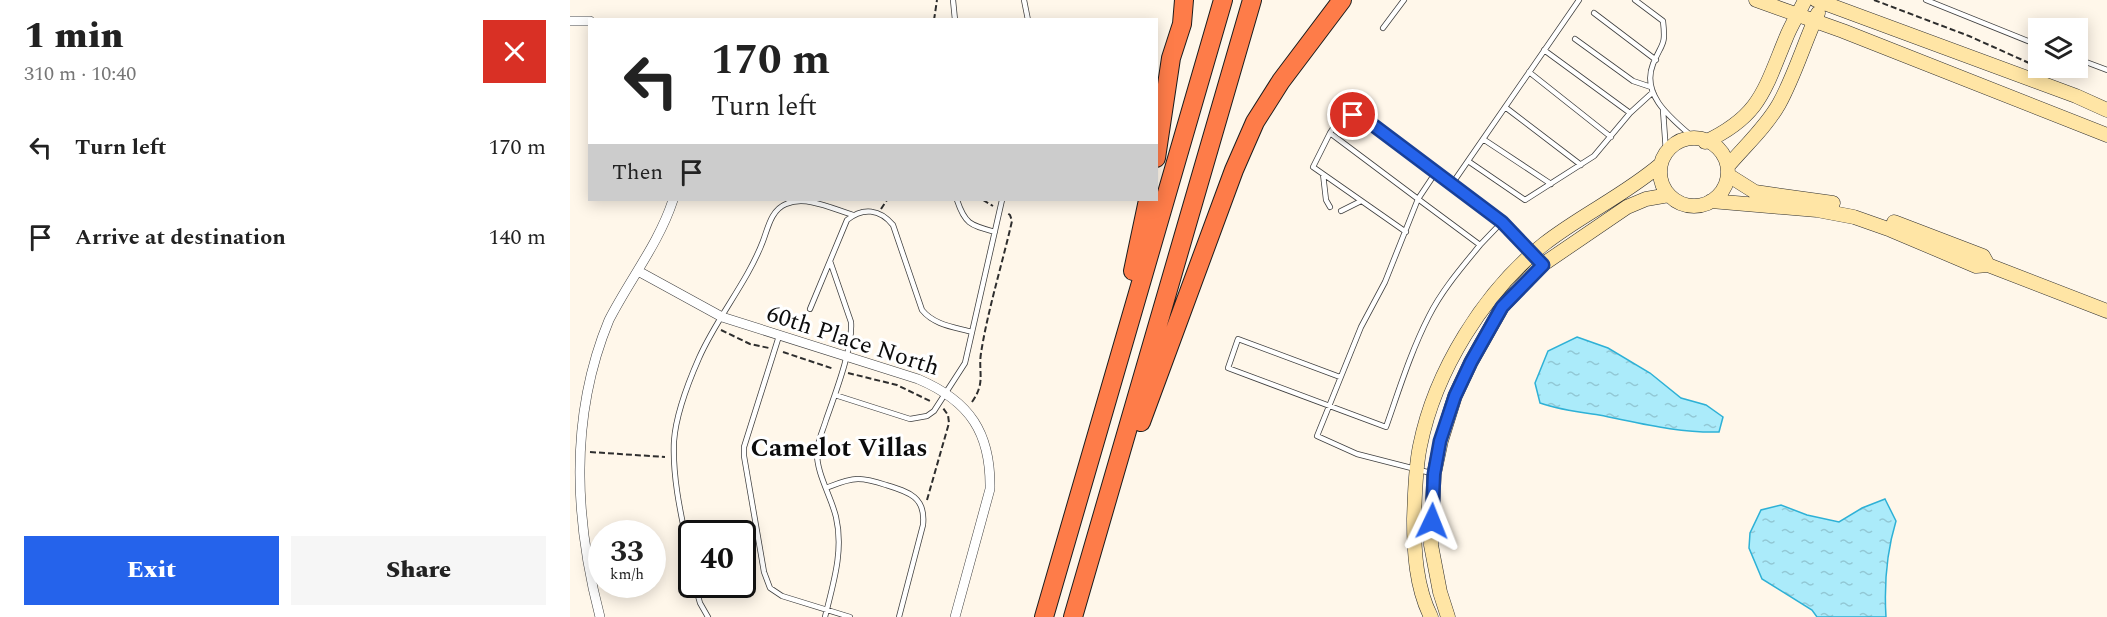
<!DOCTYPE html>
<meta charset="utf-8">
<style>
body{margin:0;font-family:Spectral,serif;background:#f6f6f6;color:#222;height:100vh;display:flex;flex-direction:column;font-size:22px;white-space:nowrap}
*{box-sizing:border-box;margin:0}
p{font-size:20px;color:#767676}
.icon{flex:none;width:33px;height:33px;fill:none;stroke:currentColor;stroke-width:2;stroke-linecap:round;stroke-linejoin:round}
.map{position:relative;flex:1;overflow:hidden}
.side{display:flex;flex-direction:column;background:#fff;width:570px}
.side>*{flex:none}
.guide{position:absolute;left:18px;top:18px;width:570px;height:183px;border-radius:0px;box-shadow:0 3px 15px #0003;background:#fff;color:#222;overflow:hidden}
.fabs{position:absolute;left:1458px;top:18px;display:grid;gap:12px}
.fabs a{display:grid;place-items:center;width:60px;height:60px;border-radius:0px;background:#fff;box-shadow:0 3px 15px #0003;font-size:30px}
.speed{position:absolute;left:18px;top:520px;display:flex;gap:12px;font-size:30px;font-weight:700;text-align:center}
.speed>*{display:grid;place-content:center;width:78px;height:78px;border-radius:50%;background:#fff;box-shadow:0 3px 15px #0003;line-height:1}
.speed small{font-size:15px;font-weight:400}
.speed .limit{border:3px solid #111;border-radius:9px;background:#fff;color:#111}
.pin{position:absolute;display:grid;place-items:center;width:51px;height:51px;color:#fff;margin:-26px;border:3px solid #fff;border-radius:50%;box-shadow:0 2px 6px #0007}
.me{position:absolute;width:66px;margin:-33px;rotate:2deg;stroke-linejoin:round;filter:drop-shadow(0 0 4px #0008)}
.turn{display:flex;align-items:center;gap:21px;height:126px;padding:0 24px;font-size:27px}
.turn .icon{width:78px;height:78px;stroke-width:2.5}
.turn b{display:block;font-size:42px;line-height:51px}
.then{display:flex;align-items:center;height:57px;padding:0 24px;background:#0003;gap:12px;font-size:22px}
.round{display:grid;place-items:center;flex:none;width:63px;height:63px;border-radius:0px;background:#f6f6f6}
.overview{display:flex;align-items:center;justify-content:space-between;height:102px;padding:0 24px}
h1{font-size:36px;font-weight:800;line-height:45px}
.action{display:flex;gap:12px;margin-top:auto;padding:12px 24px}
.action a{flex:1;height:69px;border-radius:0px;background:#2563eb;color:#fff;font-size:24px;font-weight:800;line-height:69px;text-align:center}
.action a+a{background:#f6f6f6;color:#222}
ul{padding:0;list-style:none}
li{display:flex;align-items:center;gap:18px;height:90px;padding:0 24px}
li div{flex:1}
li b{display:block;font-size:22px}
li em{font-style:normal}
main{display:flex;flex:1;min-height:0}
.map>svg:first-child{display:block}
.water{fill:url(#water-ripples);stroke:#2eb1d6;stroke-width:1.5}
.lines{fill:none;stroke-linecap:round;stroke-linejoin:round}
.lane-casing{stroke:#3f3f3f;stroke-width:6}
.street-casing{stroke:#3f3f3f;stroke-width:10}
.secondary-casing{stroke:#2e2e2e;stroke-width:15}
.highway-casing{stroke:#1d1d1d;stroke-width:20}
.path{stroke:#2e2e2e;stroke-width:2;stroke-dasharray:6 3;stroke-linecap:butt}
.lane{stroke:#fff;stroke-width:4.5}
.street{stroke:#fff;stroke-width:9}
.secondary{stroke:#ffe5a5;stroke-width:14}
.highway{stroke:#fe7c49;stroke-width:18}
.route-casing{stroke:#184099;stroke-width:15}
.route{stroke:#2563eb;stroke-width:10}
.labels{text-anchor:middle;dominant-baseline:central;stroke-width:6;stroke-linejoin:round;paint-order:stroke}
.street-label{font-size:24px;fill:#0c0c0c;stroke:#fff}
.neighbourhood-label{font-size:26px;font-weight:bold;fill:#0c0c0c;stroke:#fff}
</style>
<main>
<section class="side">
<div class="overview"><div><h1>1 min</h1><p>310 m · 10:40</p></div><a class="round" style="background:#d93025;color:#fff"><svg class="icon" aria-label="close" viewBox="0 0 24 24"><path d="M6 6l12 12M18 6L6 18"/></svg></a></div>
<ul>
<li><svg class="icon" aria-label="left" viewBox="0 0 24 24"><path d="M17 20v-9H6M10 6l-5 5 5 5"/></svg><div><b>Turn left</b></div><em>170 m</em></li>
<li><svg class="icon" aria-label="arrive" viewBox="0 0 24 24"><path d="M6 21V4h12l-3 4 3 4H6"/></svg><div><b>Arrive at destination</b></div><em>140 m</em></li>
</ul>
<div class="action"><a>Exit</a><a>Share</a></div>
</section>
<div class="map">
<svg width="1537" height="617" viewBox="0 0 1537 617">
<defs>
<pattern id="water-ripples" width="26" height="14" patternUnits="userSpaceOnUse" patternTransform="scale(1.5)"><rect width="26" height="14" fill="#abebfa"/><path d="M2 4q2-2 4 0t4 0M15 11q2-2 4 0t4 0" fill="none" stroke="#92c8d5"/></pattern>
</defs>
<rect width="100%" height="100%" fill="#fff7ea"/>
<path class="water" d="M1007 337 1038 348 1080 373 1111 398 1136 405 1153 417 1149 432C1107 433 1070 423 1029 415 1008 412 990 410 970 403L965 383 978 351Z
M1315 499 1326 521C1316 554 1314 584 1316 617H1247L1242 610 1192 579 1179 548 1180 533 1191 510 1211 505 1237 515 1269 522 1292 508Z"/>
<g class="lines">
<defs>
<path id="lane" d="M383 0 385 20
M454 0 458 20
M1065 0 1093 21C1096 47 1092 42 1083 64 1070 97 1105 121 1126 140
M1356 0 1468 45
M1024 13 1086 60
M813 28 834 0
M1005 39 1063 81 1081 87
M974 50 1060 113 1083 92
M1508 59 1537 70
M959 72 1041 137
M935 107 1011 165
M1093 110 1096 152
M760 133 768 121 783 115 799 122 932 222
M913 139 981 184
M898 161 955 200 1024 156 1060 113
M753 174 756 200 760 207
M882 184 1009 0
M387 200C395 224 400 225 425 232
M771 211 791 201
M836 232 743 167 760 133 848 199 866 172
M240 309 277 220C293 207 310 209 323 225L352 310C364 325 384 327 402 332
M209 336 174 447V456L194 572 200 588 212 596 280 617
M770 377 668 339 658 368 816 427C829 390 841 351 859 316 872 290 892 267 910 245
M265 395 340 419 357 416 364 411 395 363 432 200
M861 473 787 454 747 436 791 327 815 282 848 199 910 245 932 222 963 253
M256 488C266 484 277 479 288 479 298 479 307 482 316 485 339 492 356 497 353 525L329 617
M122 568C114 527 102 483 104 441 106 413 118 383 129 358 147 317 177 283 193 241 198 228 201 210 216 204 236 195 263 209 283 215
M125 585 130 603 138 617
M255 617C263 584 274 551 266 517 261 496 246 473 247 451 248 440 253 430 256 420 265 394 283 348 281 322L260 261"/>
<path id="street" d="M0 21H20
M68 271 152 317 348 379C400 401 421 433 420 489L385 617
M30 617C4 518 0 414 39 320 60 279 89 243 103 200"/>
<path id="secondary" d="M1186 0 1273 31 1537 135
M1246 0 1506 96 1537 110
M1090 172a34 34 0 1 1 68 0a34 34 0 1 1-68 0Z
M1135 142C1190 116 1194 91 1216 38 1221 25 1229 13 1235 0
M1158 166C1175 146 1196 127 1209 104 1225 75 1234 43 1248 13
M1158 175 1185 192 1263 203
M1141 201 1247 210 1284 217 1321 230 1406 266 1418 265 1537 311
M1324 222 1413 256 1418 265
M861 617C846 587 844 552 844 519 845 495 845 470 850 446 865 371 914 292 974 244 1011 215 1055 195 1091 164
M878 617 870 592 861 545 864 474 871 441 885 396 901 362 932 307 969 267 1057 207 1076 199 1099 195"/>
<path id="highway" d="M586 158 601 58 612 24 614 0
M563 271 578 200
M571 422 664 170 685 122 711 81 772 0
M474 617 653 0
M503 617 682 0"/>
</defs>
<use href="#lane" class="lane-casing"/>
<use href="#street" class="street-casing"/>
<use href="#secondary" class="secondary-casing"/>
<use href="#highway" class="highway-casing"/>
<path class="path" d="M1304 0 1399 36 1468 67
M364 20 367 0
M1470 68 1490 76
M413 200 423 206
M311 209 317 200
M151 330 180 344 199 348
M213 352 264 369
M278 373 327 385 360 401
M402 402C416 382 408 373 411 353 418 309 432 265 442 221L440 215 436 212
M20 452 95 457
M357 500 379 423 378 415 373 408"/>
<use href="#lane" class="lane"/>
<use href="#street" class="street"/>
<use href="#secondary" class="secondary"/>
<use href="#highway" class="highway"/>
</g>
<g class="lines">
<defs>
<path id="route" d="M783 115 799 122 932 222 973 265 932 307 901 362 885 396 870 441 864 474 862 521"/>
</defs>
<use href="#route" class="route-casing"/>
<use href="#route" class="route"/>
</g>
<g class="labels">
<g class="street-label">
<text transform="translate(283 341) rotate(18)">60th Place North</text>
</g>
<g class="neighbourhood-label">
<text x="269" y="448">Camelot Villas</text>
</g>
</g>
</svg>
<div class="fabs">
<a><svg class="icon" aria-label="layers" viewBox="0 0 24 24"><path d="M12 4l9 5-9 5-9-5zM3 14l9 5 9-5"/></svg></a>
</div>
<div class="speed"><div>33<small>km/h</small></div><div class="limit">40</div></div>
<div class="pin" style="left:783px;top:115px;background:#d93025"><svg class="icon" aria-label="arrive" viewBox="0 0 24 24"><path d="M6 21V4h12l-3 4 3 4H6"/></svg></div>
<svg class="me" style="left:862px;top:521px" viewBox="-20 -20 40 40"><path d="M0-17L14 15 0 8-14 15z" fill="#2563eb" stroke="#fff" stroke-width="4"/></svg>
<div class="guide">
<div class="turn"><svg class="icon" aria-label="left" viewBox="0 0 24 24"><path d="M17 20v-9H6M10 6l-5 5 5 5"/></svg><div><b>170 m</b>Turn left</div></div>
<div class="then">Then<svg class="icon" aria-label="arrive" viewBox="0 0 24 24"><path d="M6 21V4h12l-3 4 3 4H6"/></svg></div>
</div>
</div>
</main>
